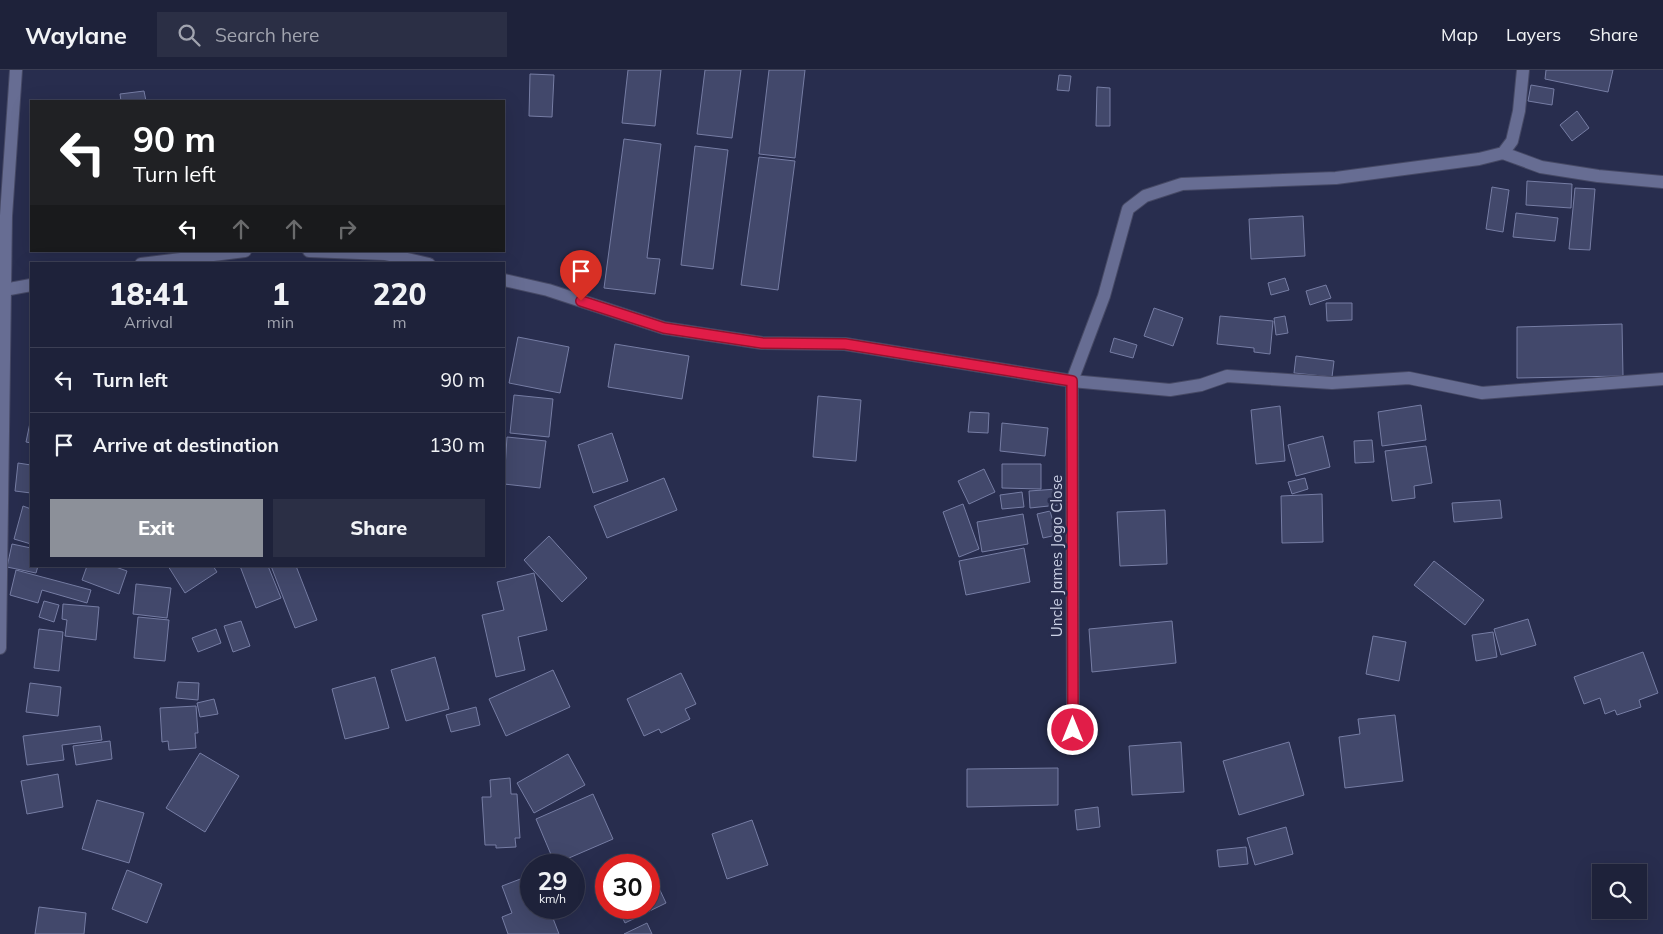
<!DOCTYPE html>
<style>
body{margin:0;font-family:Mulish,sans-serif;background:#2b2f45;color:#f1f3f6;height:100vh;display:flex;flex-direction:column;font-size:19px;white-space:nowrap}
*{box-sizing:border-box;margin:0}
p{font-size:16px;color:#a1a4af}
.icon{flex:none;width:28px;height:28px;fill:none;stroke:currentColor;stroke-width:2;stroke-linecap:round;stroke-linejoin:round}
.map{position:relative;flex:1;overflow:hidden}
.panel{position:absolute;left:30px;top:192px;width:475px;height:305px;display:flex;flex-direction:column;background:#1e223a;border-radius:0px;box-shadow:0 5px 20px #0002,0 0 0 1px #3c3f54}
.panel>*{flex:none}
.guide{position:absolute;left:30px;top:30px;width:475px;height:152px;border-radius:0px;box-shadow:0 5px 20px #0002,0 0 0 1px #3c3f54;background:#202124;color:#fff;overflow:hidden}
.fabs{position:absolute;left:1592px;top:794px;display:grid;gap:10px}
.fabs a{display:grid;place-items:center;width:55px;height:55px;border-radius:0px;background:#1e223a;box-shadow:0 5px 20px #0002,0 0 0 1px #3c3f54;font-size:25px}
.speed{position:absolute;left:520px;top:784px;display:flex;gap:10px;font-size:25px;font-weight:700;text-align:center}
.speed>*{display:grid;place-content:center;width:65px;height:65px;border-radius:50%;background:#1e223a;box-shadow:0 5px 20px #0002,0 0 0 1px #3c3f54;line-height:1}
.speed small{font-size:12px;font-weight:400}
.speed .limit{border:8px solid #d22;background:#fff;color:#111}
.pin{position:absolute;display:grid;place-items:center;width:42px;height:42px;color:#fff;margin:-51px -21px;border-radius:50% 50% 50% 0;rotate:-45deg;box-shadow:0 0 5px #0007}
.pin .icon{rotate:45deg}
.me{position:absolute;width:55px;margin:-28px;rotate:0deg;stroke-linejoin:round;filter:drop-shadow(0 0 4px #0008)}
.turn{display:flex;align-items:center;gap:18px;height:105px;padding:0 20px;font-size:22px}
.turn .icon{width:65px;height:65px;stroke-width:2.5}
.turn b{display:block;font-size:35px;line-height:42px}
.lanes{display:flex;align-items:center;height:48px;padding:0 20px;background:#0003;justify-content:center;gap:25px;direction:ltr}
.lanes .off{opacity:.35}
.eta{display:flex;justify-content:space-evenly;align-items:center;height:85px;text-align:center}
.eta b{font-size:30px;font-weight:800;line-height:35px}
.action{display:flex;gap:10px;margin-top:auto;padding:10px 20px}
.action a{flex:1;height:58px;border-radius:0px;background:#8c9099;color:#fff;font-size:20px;font-weight:800;line-height:58px;text-align:center}
.action a+a{background:#2b2f45;color:#f1f3f6}
ul{padding:0;list-style:none}
li{display:flex;align-items:center;gap:15px;height:65px;padding:0 20px;border-top:1px solid #3c3f54}
li div{flex:1}
li b{display:block;font-size:19px}
li em{font-style:normal}
header{display:flex;align-items:center;gap:30px;box-sizing:border-box;height:70px;padding:0 25px;background:#1e223a;border-bottom:1px solid #3c3f54}
header strong{font-size:24px}
nav{display:flex;gap:28px;margin-inline-start:auto;font-size:18px}
.search{width:350px;height:45px;background:#2b2f45;display:flex;align-items:center;gap:12px;box-sizing:border-box;padding:0 18px;border-radius:0px;color:#a1a4af;font-size:19px}
.map>svg:first-child{display:block}
.building{fill:#42486b;stroke:#767da4}
.lines{fill:none;stroke-linecap:round;stroke-linejoin:round}
.street-casing{stroke:#464965;stroke-width:14}
.street{stroke:#676d93;stroke-width:12}
.route-casing{stroke:#92132f;stroke-width:12}
.route{stroke:#e11d48;stroke-width:9}
.labels{text-anchor:middle;dominant-baseline:central;stroke-width:5;stroke-linejoin:round;paint-order:stroke}
.street-label{font-size:15px;fill:#cdd2e7;stroke:#282d4e}
</style>
<header>
<strong>Waylane</strong>
<div class="search"><svg class="icon" aria-label="search" viewBox="0 0 24 24"><circle cx="10" cy="10" r="6"/><path d="M15 15l6 6"/></svg>Search here</div>
<nav><a>Map</a><a>Layers</a><a>Share</a></nav>
</header>
<div class="map">
<svg width="1663" height="864" viewBox="0 0 1663 864">
<rect width="100%" height="100%" fill="#282d4e"/>
<path class="building" d="M628 0H661L655 56 622 53Z
M705 0H741L732 68 697 64Z
M769 0H805L795 88 759 84Z
M1546 0H1613L1608 22 1545 9Z
M530 4 554 5 552 47 529 46Z
M1059 5 1071 6 1069 21 1057 20Z
M1531 15 1554 19 1552 35 1528 31Z
M1097 17 1110 18V56H1096Z
M144 21 146 31H121L120 24Z
M1577 41 1589 58 1572 71 1560 55Z
M624 69 661 74 647 188 660 189 655 224 604 218Z
M695 76 728 80 713 199 681 195Z
M759 87 795 91 778 220 741 215Z
M1527 111 1572 114 1571 138 1526 135Z
M1492 117 1509 120 1503 162 1486 159Z
M1575 118 1595 119 1590 180 1569 179Z
M1516 143 1558 148 1555 171 1513 167Z
M1303 146 1305 186 1251 189 1249 149Z
M1285 208 1289 220 1271 225 1268 213Z
M1326 215 1331 228 1310 235 1306 221Z
M1326 233H1352V250L1327 251Z
M1154 238 1183 248 1173 276 1144 266Z
M1220 246 1273 251 1270 284 1254 282V278L1217 274Z
M1285 246 1288 263 1276 265 1274 248Z
M1622 254 1623 306 1517 308V257Z
M518 267 569 277 560 323 509 313Z
M1114 268 1137 275 1133 288 1110 282Z
M615 274 689 286 682 329 608 317Z
M1296 286 1334 291 1332 307 1294 303Z
M514 325 553 329 549 367 510 363Z
M818 326 861 330 856 391 813 387Z
M1421 335 1426 370 1382 376 1378 342Z
M1280 336 1285 391 1256 394 1251 340Z
M970 342 989 343 988 363 968 362Z
M31 348V373L26 372Z
M1002 353 1048 358 1045 386 1000 381Z
M612 363 628 411 593 423 578 375Z
M1323 366 1330 397 1296 406 1288 375Z
M507 367 546 371 540 418 504 414Z
M1372 370 1374 392 1355 393 1354 371Z
M1426 376 1432 413 1414 416 1415 428 1392 431 1385 381Z
M18 393 31 395V423L15 421Z
M1002 394H1041V419L1002 418Z
M984 399 995 422 969 434 958 411Z
M664 408 677 440 607 468 594 436Z
M1305 408 1308 419 1292 424 1288 412Z
M1057 419 1058 435 1030 438 1029 421Z
M1022 422 1024 437 1002 439 1000 425Z
M1322 424 1323 472 1282 473 1281 426Z
M1500 430 1502 448 1454 452 1452 433Z
M963 434 979 479 959 487 943 442Z
M23 436 31 439V474L14 469Z
M1165 440 1167 494 1120 496 1117 442Z
M1050 441 1057 465 1043 468 1037 444Z
M1023 444 1028 474 982 482 977 452Z
M549 466 587 508 562 532 524 490Z
M12 474 31 478V496H38L36 503 7 497Z
M1024 478 1030 512 966 525 959 491Z
M1434 491 1484 530 1465 555 1414 515Z
M87 496H113L127 501 119 524 82 510Z
M168 496H213L217 502 185 523Z
M240 496H268L281 528 256 538Z
M271 496H296L317 550 295 558Z
M16 500 91 520 87 533 42 520 38 533 10 525Z
M534 503 547 560 518 567 525 600 496 607 482 545 504 540 497 512Z
M136 514 171 518 167 548 133 544Z
M44 531 59 535 54 552 39 547Z
M63 534 99 537 96 570 65 566 67 550 62 549Z
M138 547 169 550 165 591 134 588Z
M1528 549 1536 575 1501 585 1494 559Z
M241 551 250 576 233 582 224 556Z
M1172 551 1176 593 1092 602 1089 559Z
M39 559 63 562 59 601 34 598Z
M216 559 221 573 198 582 192 568Z
M1493 562 1497 587 1476 591 1472 565Z
M1373 566 1406 572 1399 611 1366 604Z
M1643 582 1658 623 1639 630 1641 637 1617 645 1615 640 1605 644 1600 628 1584 634 1574 607Z
M435 587 449 639 406 651 391 600Z
M553 600 570 637 506 666 489 629Z
M681 603 696 634 685 639 690 649 661 663 659 659 644 666 627 629Z
M375 607 389 658 345 669 332 619Z
M178 612 199 613 198 630 176 628Z
M30 613 61 617 58 646 26 642Z
M214 629 218 644 200 647 197 633Z
M196 636 198 663H195L196 678 169 680 168 671 162 672 160 638Z
M476 637 480 655 451 662 446 645Z
M1395 645 1403 711 1345 718 1339 667 1360 664 1358 649Z
M100 656 102 670 62 675 64 690 27 695 23 666Z
M110 671 112 689 76 695 73 676Z
M1181 672 1184 722 1132 725 1129 676Z
M1289 672 1304 725 1239 745 1223 691Z
M200 683 239 706 205 762 166 738Z
M568 684 585 715 534 743 517 713Z
M1058 698V735L967 737V699Z
M58 704 63 737 27 744 21 711Z
M510 708 511 724H517L520 768H515L516 777 496 778V775H485L482 727H491L490 710Z
M593 724 613 769 555 794 536 749Z
M97 730 144 743 129 793 82 779Z
M1098 737 1100 757 1077 760 1075 740Z
M752 750 768 795 727 809 712 764Z
M1286 757 1293 784 1255 795 1247 768Z
M1246 777 1248 794 1219 797 1217 780Z
M650 799 666 833 625 853 618 838H649Z
M127 800 162 814 147 853 112 839Z
M531 805V838H549L559 864H508L502 847 512 843 502 816Z
M39 837 86 843 84 864H35Z
M647 853 652 864H624Z"/>
<g class="lines">
<defs>
<path id="street" d="M1503 83 1541 97 1598 106 1663 112
M309 181 385 184 429 194
M141 194 245 181
M504 210 548 220 664 258 762 273 845 274 1072 311 1104 226 1128 139 1145 126 1182 114 1336 108 1479 89 1503 83 1512 71 1519 41 1523 0
M4 220 31 215
M0 578 6 146 16 0
M1073 660 1072 311 1170 320 1201 315 1227 306 1332 313 1409 308 1482 323 1663 309"/>
</defs>
<use href="#street" class="street-casing"/>
<use href="#street" class="street"/>
</g>
<g class="lines">
<defs>
<path id="route" d="M581 231 664 258 762 273 845 274 1072 311 1073 660"/>
</defs>
<use href="#route" class="route-casing"/>
<use href="#route" class="route"/>
</g>
<g class="labels">
<g class="street-label">
<text transform="translate(1056 486) rotate(-90)">Uncle James Jogo Close</text>
</g>
</g>
</svg>
<div class="fabs">
<a><svg class="icon" aria-label="search" viewBox="0 0 24 24"><circle cx="10" cy="10" r="6"/><path d="M15 15l6 6"/></svg></a>
</div>
<div class="speed"><div>29<small>km/h</small></div><div class="limit">30</div></div>
<div class="pin" style="left:581px;top:231px;background:#d93025"><svg class="icon" aria-label="arrive" viewBox="0 0 24 24"><path d="M6 21V4h12l-3 4 3 4H6"/></svg></div>
<svg class="me" style="left:1073px;top:660px" viewBox="-20 -20 40 40"><circle r="17" fill="#e11d48" stroke="#fff" stroke-width="3"/><path d="M0-11L8 9 0 5-8 9z" fill="#fff"/></svg>
<div class="guide">
<div class="turn"><svg class="icon" aria-label="left" viewBox="0 0 24 24"><path d="M17 20v-9H6M10 6l-5 5 5 5"/></svg><div><b>90 m</b>Turn left</div></div>
<div class="lanes"><svg class="icon" aria-label="left" viewBox="0 0 24 24"><path d="M17 20v-9H6M10 6l-5 5 5 5"/></svg><svg class="icon off" aria-label="ahead" viewBox="0 0 24 24"><path d="M12 20V5M6 11l6-6 6 6"/></svg><svg class="icon off" aria-label="ahead" viewBox="0 0 24 24"><path d="M12 20V5M6 11l6-6 6 6"/></svg><svg class="icon off" aria-label="right" viewBox="0 0 24 24"><path d="M7 20v-9h11M14 6l5 5-5 5"/></svg></div>
</div>
<section class="panel">
<div class="eta">
<div><b>18:41</b><p>Arrival</p></div>
<div><b>1</b><p>min</p></div>
<div><b>220</b><p>m</p></div>
</div>
<ul>
<li><svg class="icon" aria-label="left" viewBox="0 0 24 24"><path d="M17 20v-9H6M10 6l-5 5 5 5"/></svg><div><b>Turn left</b></div><em>90 m</em></li>
<li><svg class="icon" aria-label="arrive" viewBox="0 0 24 24"><path d="M6 21V4h12l-3 4 3 4H6"/></svg><div><b>Arrive at destination</b></div><em>130 m</em></li>
</ul>
<div class="action"><a>Exit</a><a>Share</a></div>
</section>
</div>
